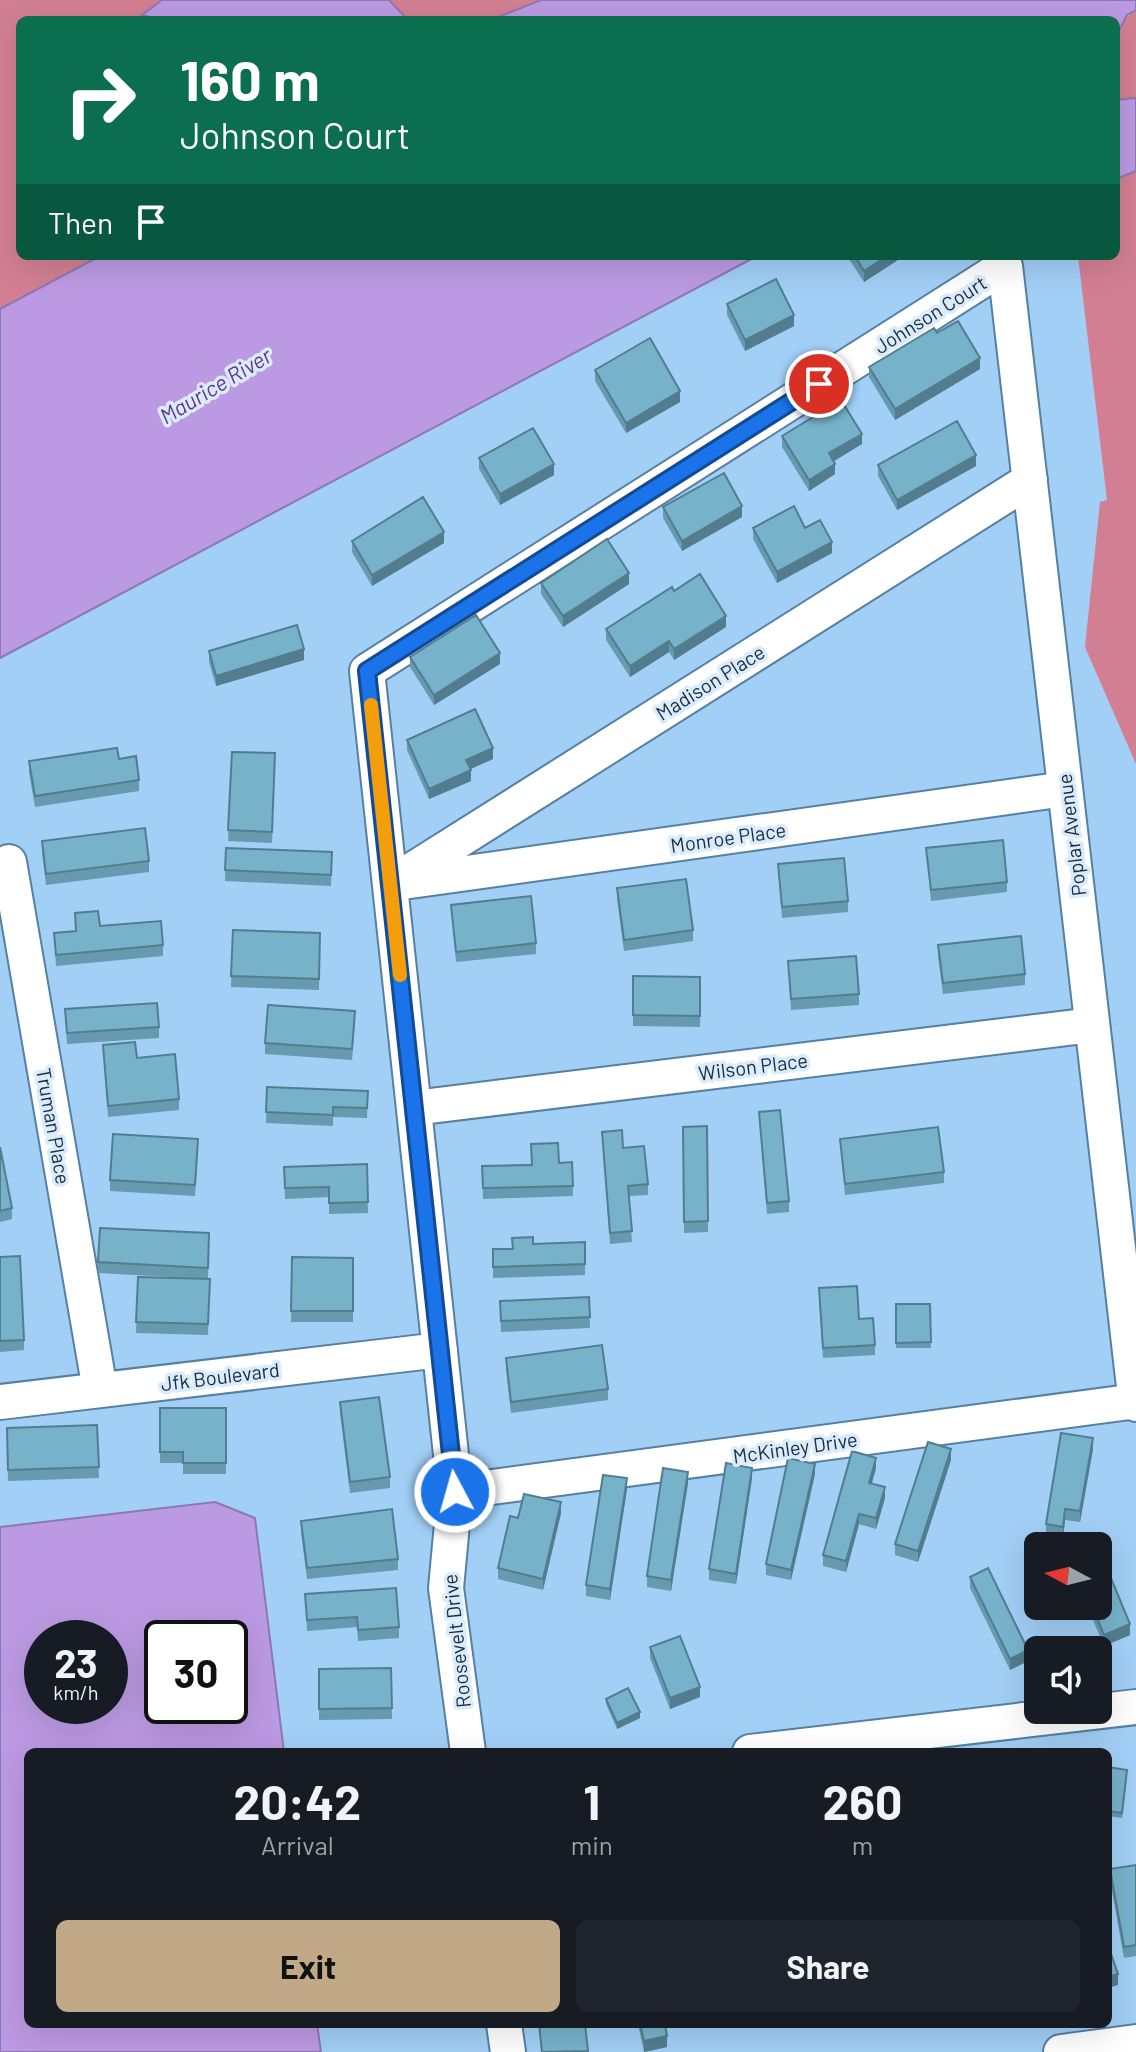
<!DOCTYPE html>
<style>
body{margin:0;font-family:Barlow,sans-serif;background:#20242c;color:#f1f3f6;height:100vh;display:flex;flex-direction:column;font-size:30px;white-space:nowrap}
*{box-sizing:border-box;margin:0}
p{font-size:26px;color:#9ea1a6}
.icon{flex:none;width:44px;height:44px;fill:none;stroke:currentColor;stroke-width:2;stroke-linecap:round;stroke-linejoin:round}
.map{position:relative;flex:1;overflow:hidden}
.side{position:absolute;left:24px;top:1748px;width:1088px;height:280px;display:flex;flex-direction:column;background:#171b24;border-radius:12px;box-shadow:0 8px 32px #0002}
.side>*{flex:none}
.banner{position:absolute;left:16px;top:16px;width:1104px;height:244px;border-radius:12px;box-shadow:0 8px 32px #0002;background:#0b6e4f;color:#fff;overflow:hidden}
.needle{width:52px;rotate:277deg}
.buttons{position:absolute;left:1024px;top:1532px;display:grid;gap:16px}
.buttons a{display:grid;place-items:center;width:88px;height:88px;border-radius:12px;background:#171b24;box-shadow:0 8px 32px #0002;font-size:40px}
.speed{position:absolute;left:24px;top:1620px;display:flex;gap:16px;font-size:40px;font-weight:700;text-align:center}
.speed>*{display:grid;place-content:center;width:104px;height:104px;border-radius:50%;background:#171b24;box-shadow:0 8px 32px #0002;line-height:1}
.speed small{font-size:20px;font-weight:400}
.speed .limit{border:4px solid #111;border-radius:12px;background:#fff;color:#111}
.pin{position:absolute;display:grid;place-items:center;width:68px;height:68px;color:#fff;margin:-34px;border:4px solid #fff;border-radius:50%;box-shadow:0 2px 8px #0007}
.me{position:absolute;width:88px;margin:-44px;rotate:354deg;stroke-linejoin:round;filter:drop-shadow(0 0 6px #0008)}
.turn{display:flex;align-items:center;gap:28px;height:168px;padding:0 32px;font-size:36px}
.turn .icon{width:104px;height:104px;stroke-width:2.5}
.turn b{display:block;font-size:56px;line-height:68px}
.then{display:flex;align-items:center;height:76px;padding:0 32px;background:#0003;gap:16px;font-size:30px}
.eta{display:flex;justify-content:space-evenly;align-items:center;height:136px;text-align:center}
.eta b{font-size:48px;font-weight:700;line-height:56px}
.cta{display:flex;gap:16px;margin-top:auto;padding:16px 32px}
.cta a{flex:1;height:92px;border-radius:12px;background:#c1a987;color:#111;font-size:32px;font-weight:700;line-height:92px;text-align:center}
.cta a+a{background:#20242c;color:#f1f3f6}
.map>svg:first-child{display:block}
.green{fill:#d37f93}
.water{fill:#bc9ae3;stroke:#8c79b1;stroke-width:2;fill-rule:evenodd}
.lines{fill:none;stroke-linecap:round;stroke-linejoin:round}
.minor-casing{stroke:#5680a3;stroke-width:38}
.minor{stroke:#fff;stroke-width:34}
.wall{fill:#659aaf}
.shaded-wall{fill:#537d8e}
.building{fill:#76b3cb;stroke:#537d8e;stroke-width:2}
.route-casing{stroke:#114b97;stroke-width:20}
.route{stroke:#1a73e8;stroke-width:14}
.slow{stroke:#f59e0b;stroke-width:14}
.labels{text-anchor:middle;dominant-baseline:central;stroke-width:7;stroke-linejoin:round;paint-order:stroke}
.street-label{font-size:20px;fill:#1b2d3c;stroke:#daecfc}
.water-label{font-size:22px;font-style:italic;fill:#62368b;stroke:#daecfc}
</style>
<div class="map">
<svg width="1136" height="2052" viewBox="0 0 1136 2052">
<rect width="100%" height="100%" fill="#a2cff6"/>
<path class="green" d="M0 0H162L143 14 161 20H20V256H108L0 317Z
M389 0H541L491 20H408Z
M1136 10V98L1116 100C1116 72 1107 26 1136 10Z
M1136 171V764L1085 647 1100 502 1107 500 1078 256H1116V179Z"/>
<path class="water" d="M162 0H389L408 20H162L142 15Z
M541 0H1136V10L1127 15 1116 37V20H491Z
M1136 98V171L1116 179V100Z
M100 256H757L0 658V309Z
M215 1502 255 1518 284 1752H28V2024H317L321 2052H0V1527ZM110 1638V1706H42V1638ZM230 1638V1706H162V1638Z"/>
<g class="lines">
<defs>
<path id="minor" d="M9 862 100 1390
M403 882 1065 789
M390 884 1030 480
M414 1108 1092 1025
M0 1402 440 1350
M455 1492 1136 1401
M468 1752 446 1588 455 1492 367 671 1005 266 1136 1404
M750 1752 1136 1707
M504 2024 508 2052
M1061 2052 1136 2042"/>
</defs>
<use href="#minor" class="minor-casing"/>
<use href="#minor" class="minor"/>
</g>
<path class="wall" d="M847 256H904L864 282Z
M727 304 794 326 745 351 727 315Z
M937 333 980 369 895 420 869 377V367Z
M595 370 680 402 626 433 595 381Z
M782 436 862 444 834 461 835 474 809 491 782 447Z
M479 458 554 475 500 505 479 469Z
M878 465 976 466 897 510 878 476Z
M663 507 742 517 682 551 663 518Z
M753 528H805L832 553 777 583 753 539Z
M352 541 444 543 372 586 352 552Z
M541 583 629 584 563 627 541 594Z
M674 591 726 627 674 660 669 652 630 677 606 640V629Z
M209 651 304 660 216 686 209 662Z
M410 657 500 664 434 705 410 667Z
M407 740 493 759 470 769 471 781 429 799 407 750Z
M232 752 275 753 272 843 228 841Z
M119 759 139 780V791L35 807 29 772V761Z
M42 841 149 861V872L46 885 42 852Z
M226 848 332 852 331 886 225 881Z
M926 848 1007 882V892L931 901Z
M778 864 848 901V912L782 918Z
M617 888 693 930V941L624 951 617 899Z
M451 905 536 943V954L456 962Z
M75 913 100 926 163 945V956L56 966 54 933 75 931Z
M233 930 320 933 319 990 231 987Z
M938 945 1025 974V985L943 994 938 956Z
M788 961 859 994V1005L791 1010Z
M633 976 700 977V1027L633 1026Z
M65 1009 159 1027V1038L67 1044Z
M355 1022 352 1060 265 1054V1043Z
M103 1045 179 1099V1110L108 1117Z
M267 1087 368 1091 367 1118 333 1117V1126L266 1123Z
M759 1112 789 1201V1212L767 1214Z
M707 1126 708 1232 684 1233 683 1127Z
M602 1132 623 1148 648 1184V1195L629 1196 632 1242 610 1244Z
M840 1139 944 1172V1183L845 1195Z
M0 1147 12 1208V1219L0 1222Z
M198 1150 195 1196 110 1191V1180Z
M572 1162 573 1196 483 1199 482 1166Z
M367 1164 368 1213 329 1214V1197L285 1199 284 1167Z
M209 1233 208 1279 98 1273V1262Z
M585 1242V1275L493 1278V1249H512L533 1244Z
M0 1257 24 1340V1350L0 1352Z
M292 1257 353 1258V1322H291Z
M138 1277 210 1279 208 1335 136 1333Z
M589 1297 590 1328 501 1332 500 1301Z
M819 1299 859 1319 875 1345V1355L823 1358Z
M896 1304H930L931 1348H896Z
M506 1358 608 1389V1400L511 1413 506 1369Z
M340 1402 390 1477V1488L350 1493 340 1413Z
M160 1408H226V1474H183V1463H160Z
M97 1425 99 1478 8 1481 7 1428Z
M1093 1449 1080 1522 1065 1520 1063 1538 1046 1535V1524Z
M951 1460 918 1562 895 1555V1544Z
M876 1468 871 1484 885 1498 876 1529 859 1524 846 1572 823 1566V1555Z
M815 1474 791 1580 766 1575V1564Z
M752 1478 736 1584 709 1580V1569Z
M688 1483 671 1591 647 1587V1576Z
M627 1489 610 1600 586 1596V1585Z
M561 1513 543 1590 498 1579V1568L518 1518Z
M301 1521 398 1559V1570L307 1579 301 1532Z
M970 1577 1028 1661 1010 1670 970 1588Z
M305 1594 399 1627V1638L358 1641 357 1627 307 1631Z
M1087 1606H1098L1130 1635 1104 1646Z
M650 1647 700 1697 670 1709 650 1658Z
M391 1668 392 1719 319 1720V1669Z
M606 1699 640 1718 617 1729 606 1704Z
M1108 1767 1127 1776 1122 1818 1108 1816Z
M1136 1865V1956L1124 1958 1110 1880V1869Z
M638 2024H665L667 2047 644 2052Z"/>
<path class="shaded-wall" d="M887 256H904L864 282V271Z
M794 315V326L745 351V340Z
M980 358V369L895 420V409Z
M680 391V402L626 433V423Z
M862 434V444L829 464V453Z
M976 455V466L897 510V500Z
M554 464V475L500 505V494Z
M835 464V474L809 491V480Z
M742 506V517L682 551V541Z
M444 532V543L372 586V575Z
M832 542V553L777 583V572Z
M629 573V584L563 627V616Z
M726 616V627L674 660V649Z
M669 641V652L630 677V666Z
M304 649V660L216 686V676Z
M500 653V664L434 705V695Z
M493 748V759L466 771V760Z
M471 770V781L429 799V789Z
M1093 1438V1449L1080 1522V1511Z
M951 1449V1460L918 1562V1551Z
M876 1458V1468L869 1494V1483Z
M815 1464V1474L791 1580V1570Z
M752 1468V1478L736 1584V1574Z
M688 1472V1483L671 1591V1580Z
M627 1478V1489L610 1600V1589Z
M885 1487V1498L876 1529V1518Z
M561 1502V1513L543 1590V1579Z
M1065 1509V1520L1063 1538V1527Z
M859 1514V1524L846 1572V1561Z
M1130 1624V1635L1104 1646V1635Z
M1028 1650V1661L1010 1670V1659Z
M700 1687V1697L670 1709V1698Z
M640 1712V1718L617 1729V1723Z
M1118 1974V1985L1108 1988V1977Z
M667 2036V2047L644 2052V2041Z"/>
<path class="building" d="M855 256H887L864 271Z
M776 279 794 315 745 340 727 304Z
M958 321 980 358 895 409 869 367 934 328 937 333Z
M650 338 680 391 626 423 595 370Z
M841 400 862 434 829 453 835 464 809 480 782 436Z
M957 421 976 455 897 500 878 465Z
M533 428 554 464 500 494 479 458Z
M724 473 742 506 682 541 663 507Z
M423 497 444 532 372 575 352 541Z
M794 506 805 528 820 520 832 542 777 572 753 528Z
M607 539 629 573 563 616 541 583Z
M700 574 726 616 674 649 669 641 630 666 606 629 672 587 674 591Z
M476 615 500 653 434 695 410 657Z
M297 625 304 649 216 676 209 651Z
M475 709 493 748 466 760 471 770 429 789 407 740Z
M117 748 119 759 136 756 139 780 35 796 29 761Z
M232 752 275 753 272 832 228 830Z
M145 828 149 861 46 874 42 841Z
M1003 840 1007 882 931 890 926 848Z
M226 848 332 852 331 875 225 870Z
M844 858 848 901 782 907 778 864Z
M686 879 693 930 624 940 617 888Z
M531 896 536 943 456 952 451 905Z
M98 911 100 926 161 921 163 945 56 955 54 933 76 931 75 913Z
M233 930 320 933 319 979 231 976Z
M1021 936 1025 974 943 983 938 945Z
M856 956 859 994 791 999 788 961Z
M633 976 700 977V1016L633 1015Z
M157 1003 159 1027 67 1033 65 1009Z
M268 1005 355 1011 352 1049 265 1043Z
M135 1042 137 1058 175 1054 179 1099 108 1106 103 1045Z
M267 1087 368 1091 367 1108 333 1107V1115L266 1112Z
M780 1110 789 1201 767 1203 759 1112Z
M707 1126 708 1221 684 1222 683 1127Z
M938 1127 944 1172 845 1184 840 1139Z
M622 1130 623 1148 644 1146 648 1184 628 1186 632 1231 610 1233 602 1132Z
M113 1134 198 1139 195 1185 110 1180Z
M558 1143 559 1163 572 1162 573 1186 483 1188 482 1166 532 1165 531 1144Z
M0 1147 12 1208 0 1211Z
M367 1164 368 1202 329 1203V1187L285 1188 284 1167Z
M100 1228 209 1233 208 1268 98 1262Z
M533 1237V1244L585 1242V1264L493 1267V1249H513L512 1238Z
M20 1256 24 1340 0 1341V1257Z
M292 1257 353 1258V1311H291Z
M138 1277 210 1279 208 1324 136 1322Z
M857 1286 859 1319 873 1318 875 1345 823 1348 819 1288Z
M589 1297 590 1317 501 1321 500 1301Z
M896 1304H930L931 1342 896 1343Z
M602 1345 608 1389 511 1402 506 1358Z
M379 1397 390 1477 350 1482 340 1402Z
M160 1408H226V1463H183V1452H160Z
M97 1425 99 1467 8 1470 7 1428Z
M1061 1433 1093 1438 1080 1511 1065 1509 1063 1527 1046 1524Z
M928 1442 951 1449 918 1551 895 1544Z
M852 1451 876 1458 869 1483 885 1487 876 1518 859 1514 846 1561 823 1555Z
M788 1458 815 1464 791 1570 766 1564Z
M726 1463 752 1468 736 1574 709 1569Z
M663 1468 688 1472 671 1580 647 1576Z
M603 1475 627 1478 610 1589 586 1585Z
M524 1494 561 1502 543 1579 498 1568 510 1516 518 1518Z
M392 1509 398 1559 307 1568 301 1521Z
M1103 1559 1130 1624 1104 1635 1092 1606H1098V1561Z
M988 1568 1028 1650 1010 1659 970 1577Z
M396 1588 399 1627 358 1630 357 1617 307 1620 305 1594Z
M680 1636 700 1687 670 1698 650 1647Z
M391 1668 392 1708 319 1709V1669Z
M628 1688 640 1712 617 1723 606 1699Z
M1108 1767 1127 1770 1122 1813 1108 1811Z
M1136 1865V1945L1124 1947 1110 1869Z
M1108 1945 1118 1974 1108 1977Z
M539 2024H585L588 2051 542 2052Z
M640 2024H665L667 2036 644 2041Z"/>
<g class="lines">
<defs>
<path id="route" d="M455 1492 367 671 819 384"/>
</defs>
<use href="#route" class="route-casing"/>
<use href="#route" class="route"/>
<path class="slow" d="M371 705 400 975"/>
</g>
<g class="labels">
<g class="street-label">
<text transform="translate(930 314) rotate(-32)">Johnson Court</text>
<text transform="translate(710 682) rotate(-32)">Madison Place</text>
<text transform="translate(1071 835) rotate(-97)">Poplar Avenue</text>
<text transform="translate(728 837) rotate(-8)">Monroe Place</text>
<text transform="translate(753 1066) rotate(-7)">Wilson Place</text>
<text transform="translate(54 1126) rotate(80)">Truman Place</text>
<text transform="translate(220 1376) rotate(-7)">Jfk Boulevard</text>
<text transform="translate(795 1447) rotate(-8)">McKinley Drive</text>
<text transform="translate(456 1641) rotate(-96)">Roosevelt Drive</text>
</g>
<g class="water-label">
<text transform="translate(215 385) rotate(-31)">Maurice River</text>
</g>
</g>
</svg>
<div class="buttons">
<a><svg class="needle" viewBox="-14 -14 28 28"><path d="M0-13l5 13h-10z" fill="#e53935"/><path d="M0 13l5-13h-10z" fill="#9ea1a6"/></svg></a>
<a><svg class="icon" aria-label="sound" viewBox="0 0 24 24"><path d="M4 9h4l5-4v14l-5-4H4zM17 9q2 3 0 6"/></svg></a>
</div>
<div class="speed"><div>23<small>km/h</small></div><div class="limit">30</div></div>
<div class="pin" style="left:819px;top:384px;background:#d93025"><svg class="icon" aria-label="arrive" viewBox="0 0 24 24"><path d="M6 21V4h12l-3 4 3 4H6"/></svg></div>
<svg class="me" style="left:455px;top:1492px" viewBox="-20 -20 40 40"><circle r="17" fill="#1a73e8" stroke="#fff" stroke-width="3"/><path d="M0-11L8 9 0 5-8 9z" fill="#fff"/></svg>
<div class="banner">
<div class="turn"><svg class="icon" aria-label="right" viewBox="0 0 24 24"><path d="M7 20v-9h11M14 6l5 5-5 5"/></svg><div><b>160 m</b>Johnson Court</div></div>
<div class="then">Then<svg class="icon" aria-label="arrive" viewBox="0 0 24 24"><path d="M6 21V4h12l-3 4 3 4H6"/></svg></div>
</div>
<section class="side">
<div class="eta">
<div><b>20:42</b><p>Arrival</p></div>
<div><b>1</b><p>min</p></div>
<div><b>260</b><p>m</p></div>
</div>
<div class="cta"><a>Exit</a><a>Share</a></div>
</section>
</div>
